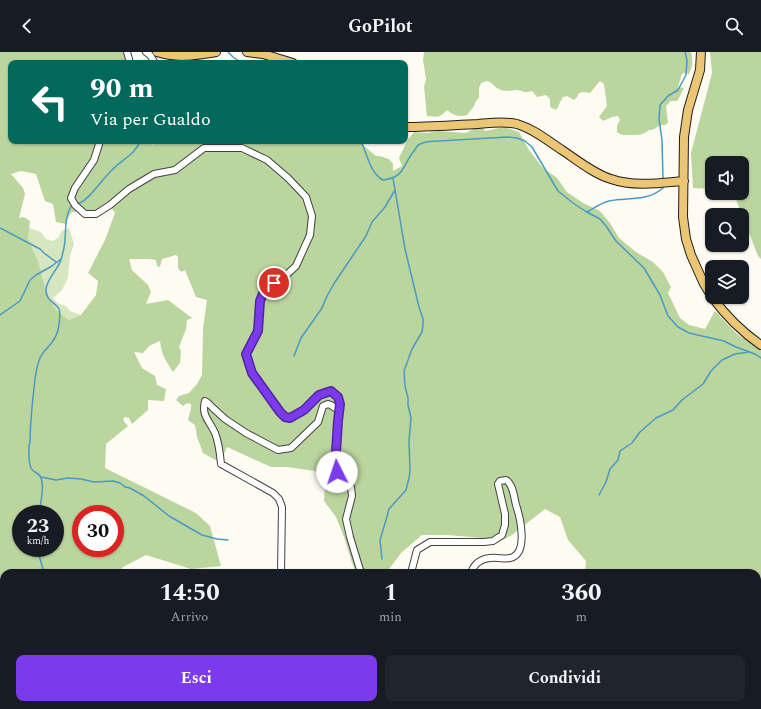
<!DOCTYPE html>
<html lang="it">
<style>
body{margin:0;font-family:Spectral,serif;background:#20242c;color:#f1f3f6;height:100vh;display:flex;flex-direction:column;font-size:15px;white-space:nowrap}
*{box-sizing:border-box;margin:0}
p{font-size:13px;color:#9ea1a6}
.icon{flex:none;width:22px;height:22px;fill:none;stroke:currentColor;stroke-width:2;stroke-linecap:round;stroke-linejoin:round}
.map{position:relative;flex:1;overflow:hidden}
.sheet{position:absolute;left:0px;top:517px;width:761px;height:140px;display:flex;flex-direction:column;background:#171b24;border-radius:12px 12px 0 0;box-shadow:0 1px 3px #0004}
.sheet>*{flex:none}
.guide{position:absolute;left:8px;top:8px;width:400px;height:84px;border-radius:8px;box-shadow:0 1px 3px #0004;background:#00695c;color:#fff;overflow:hidden}
.buttons{position:absolute;left:705px;top:104px;display:grid;gap:8px}
.buttons a{display:grid;place-items:center;width:44px;height:44px;border-radius:8px;background:#171b24;box-shadow:0 1px 3px #0004;font-size:20px}
.speed{position:absolute;left:12px;top:453px;display:flex;gap:8px;font-size:20px;font-weight:700;text-align:center}
.speed>*{display:grid;place-content:center;width:52px;height:52px;border-radius:50%;background:#171b24;box-shadow:0 1px 3px #0004;line-height:1}
.speed small{font-size:10px;font-weight:400}
.speed .limit{border:6px solid #d22;background:#fff;color:#111}
.pin{position:absolute;display:grid;place-items:center;width:34px;height:34px;color:#fff;margin:-17px;border:2px solid #fff;border-radius:50%;box-shadow:0 1px 4px #0007}
.me{position:absolute;width:44px;margin:-22px;rotate:356deg;stroke-linejoin:round;filter:drop-shadow(0 0 3px #0008)}
.turn{display:flex;align-items:center;gap:14px;height:84px;padding:0 16px;font-size:18px}
.turn .icon{width:52px;height:52px;stroke-width:2.5}
.turn b{display:block;font-size:28px;line-height:34px}
.eta{display:flex;justify-content:space-evenly;align-items:center;height:68px;text-align:center}
.eta b{font-size:24px;font-weight:700;line-height:28px}
.primary-button{display:flex;gap:8px;margin-top:auto;padding:8px 16px}
.primary-button a{flex:1;height:46px;border-radius:8px;background:#7c3aed;color:#fff;font-size:16px;font-weight:700;line-height:46px;text-align:center}
.primary-button a+a{background:#20242c;color:#f1f3f6}
header{display:flex;justify-content:space-between;align-items:center;height:52px;padding:0 16px;background:#171b24;font-size:18px;font-weight:700}
.map>svg:first-child{display:block}
.green{fill:#d6e6bf}
.forest{fill:#bbd59f;fill-rule:evenodd}
.lines{fill:none;stroke-linecap:round;stroke-linejoin:round}
.stream{stroke:#4a9ac1;stroke-width:1.5}
.minor-casing{stroke:#424242;stroke-width:8}
.major-casing{stroke:#202020;stroke-width:10}
.minor{stroke:#fff;stroke-width:6}
.major{stroke:#ebc675;stroke-width:8}
.route-casing{stroke:#51269a;stroke-width:10}
.route{stroke:#7c3aed;stroke-width:7}
</style>
<header><svg class="icon" aria-label="back" viewBox="0 0 24 24"><path d="M15 5l-7 7 7 7"/></svg>GoPilot<svg class="icon" aria-label="search" viewBox="0 0 24 24"><circle cx="10" cy="10" r="6"/><path d="M15 15l6 6"/></svg></header>
<div class="map">
<svg width="761" height="657" viewBox="0 0 761 657">
<rect width="100%" height="100%" fill="#fefbf2"/>
<path class="green" d="M29 176 41 180 46 187 53 189 58 186 62 179 69 176 74 192 70 204 68 226 62 238 53 246 57 251 66 254 70 259 81 263 69 268 59 261 52 252 46 238 43 227 28 187Z"/>
<path class="forest" d="M0 0H125L127 11H11V89H98L92 108 69 146 78 159 75 160H72L69 164 66 172 56 170 53 152 45 149 36 122 21 119 11 122 23 136 25 142 19 166 24 165 30 169 28 187 38 210 46 238 52 252 59 261 69 268 81 263 96 243 98 229 88 221 105 188 115 161 111 155 130 138 154 123 175 120 205 98H242L266 110 304 146 310 164 309 182 295 213 282 224 264 236 256 279 244 302 251 322 285 367 320 345 331 341 336 346 338 351 335 354 328 350 316 369 290 394 279 396 247 379 214 355 202 353V364L213 381 217 395 219 410 203 401 197 385 195 373 188 368 191 357V352L187 351 183 354 176 348 179 344 189 341 197 332 202 323 203 277 207 248 196 245 185 218 181 220 178 216V205L176 203 162 207 160 215 157 214 156 208 149 207H129L132 218 148 233 151 240 146 252 168 248 192 266 187 268 186 277 179 295 181 299 180 311 173 320C165 307 162 304 160 289L149 294 143 301 134 300 142 316 155 324 157 333 166 337 164 349 148 348V358L132 372 129 366 125 365 123 368 128 374 106 392 105 416 196 461 210 474 221 514 191 517 146 503 123 515 118 521H4V653H190L196 657H0ZM21 462H55V496H21ZM81 462H115V496H81Z
M424 0H691C693 9 693 14 689 22L684 21 682 22 678 35 684 36 679 46 677 49H671L666 54 668 71 665 73C657 72 657 78 649 78 643 83 638 83 630 83 624 83 622 84 617 80V73L620 68 618 64 612 65 603 69 599 65 607 54 604 32 600 29 590 41 583 40 579 41 577 45 574 48 567 44 563 45C560 49 559 54 556 58L550 55V47L546 43 537 45 532 39C523 42 523 38 516 38 510 39 503 40 497 36 493 33 493 31 487 29L481 31 479 36V46L476 49 474 54 467 63C458 65 455 64 447 58 440 66 437 65 427 64L424 35 426 27 423 8Z
M710 0H761V207L758 204 735 145 726 141H742V111H712V137L693 136 691 101 712 21Z
M504 75 519 80 529 98 542 115 557 126 567 140 583 151 600 159 610 171 619 186 636 200 653 210 663 220 671 235 668 241 680 266 689 273 705 277 715 259 737 282 761 297V657H457L462 653H757V521H585L586 509 568 488 560 465 545 457 512 483 497 491 483 486 447 483H422L402 500 386 521H356L351 508 344 485 336 465 324 449 325 431 315 419 287 415H271L227 395 224 402 217 379 207 362 206 354 208 353 278 399 291 397 319 371 324 355 341 352 332 337 290 364 287 363 281 359 255 320 249 302 260 280 262 250 267 239 298 216 314 164 290 124 243 94H203L174 116 153 119 127 135 109 151 96 160H86L77 152 74 146 77 137 103 89H150L153 93 157 89H358L376 104C381 103 384 106 389 107L393 112V119L402 114 399 106 407 89 414 80 427 81 438 79 466 81 475 76H483L485 79Z"/>
<g class="lines">
<path class="stream" d="M228 0 233 5 242 11
M361 89C367 102 370 121 383 128 406 125 402 113 414 99 416 96 417 93 420 92 426 89 433 89 439 89L507 85 517 86 525 89 532 95 558 139 573 151 585 159 600 167 606 174 616 189 644 216 660 243 668 264 678 275 689 281 724 289 736 295 755 302 761 306
M663 127 662 88 659 67 660 53 668 44 678 38 686 23 687 8 685 0
M77 152C88 150 103 126 112 118 121 108 136 102 140 89
M587 160C594 156 601 151 609 149 628 145 647 150 663 136
M0 176 40 197 44 201 56 210
M0 263 20 249 30 228 36 223 52 214 61 207
M294 304 301 286 322 256 327 244 335 230 366 184 372 170 385 155 395 138
M41 425 56 428 68 426 81 427 94 430 113 429 120 431 125 435 130 436 144 444 169 464 202 483 217 487 228 488
M599 443 606 430 610 417 618 408 620 399 632 391 640 380 656 366 673 358 682 348 703 332 711 319 722 308 735 302 749 300
M37 462C41 455 45 432 40 424 38 421 33 420 31 416 28 409 29 400 29 393L30 391C30 372 32 354 34 336 35 326 36 315 40 306 45 295 55 292 58 278 59 273 61 263 59 257 55 250 46 249 46 238 46 228 58 217 61 208 63 201 65 193 65 187 66 175 65 165 71 154
M37 496 44 521
M382 507 380 488 386 468 389 457 406 438 409 426 410 419 409 389 411 366 408 353V346L405 334 404 319 412 297 422 280 423 273V267L419 255 405 197 393 126
M757 559 761 561
M757 620 761 613
M133 653 135 657
M188 653 196 657
M48 657V653
M730 657 733 653"/>
<defs>
<path id="minor" d="M127 0 129 7V11
M146 0 150 3 155 11
M100 89 94 108 75 136 71 146 75 153 85 162H96L110 153 129 137 154 122 175 118 204 96H242L267 108 288 126 306 145 312 164 310 183 296 214 283 226 265 237 260 249 258 279 246 302 252 321 280 360 285 365 290 366 304 358 319 343 331 339 338 345 340 352 338 369 336 400 337 420 351 435 352 444 346 467 350 485 360 518 363 521
M281 521 282 455 279 447 273 441 221 412C220 401 219 391 215 381 210 369 201 364 205 349L208 351 213 356 225 367 246 381 278 398 291 396 318 370 323 354 328 352 331 353 335 356 340 352
M411 521 417 498 430 490H484L493 489 502 483 505 473V462L498 432 500 429 506 428C513 432 514 445 516 453 520 465 529 502 510 506 506 507 502 506 498 506 485 505 475 509 471 521
M256 653 259 657
M309 653 316 657
M373 653 384 657
M324 657 325 653
M337 657 338 653
M394 657 401 653"/>
<path id="major" d="M157 0C178 7 196 3 216 0
M247 0 263 2 293 11
M701 0 700 18 688 58 684 85 683 165 686 187 691 203 704 232 712 245
M405 75C429 75 454 73 478 72 490 71 505 69 517 72 534 77 548 89 562 98 577 108 594 122 611 127 634 135 660 131 684 129
M712 245C726 264 742 280 761 293"/>
</defs>
<use href="#minor" class="minor-casing"/>
<use href="#major" class="major-casing"/>
<use href="#minor" class="minor"/>
<use href="#major" class="major"/>
</g>
<g class="lines">
<defs>
<path id="route" d="M274 231 265 237 260 249 258 279 246 302 252 321 280 360 285 365 290 366 304 358 319 343 331 339 338 345 340 352 338 369 336 400 337 420"/>
</defs>
<use href="#route" class="route-casing"/>
<use href="#route" class="route"/>
</g>
</svg>
<div class="buttons">
<a><svg class="icon" aria-label="sound" viewBox="0 0 24 24"><path d="M4 9h4l5-4v14l-5-4H4zM17 9q2 3 0 6"/></svg></a>
<a><svg class="icon" aria-label="search" viewBox="0 0 24 24"><circle cx="10" cy="10" r="6"/><path d="M15 15l6 6"/></svg></a>
<a><svg class="icon" aria-label="layers" viewBox="0 0 24 24"><path d="M12 4l9 5-9 5-9-5zM3 14l9 5 9-5"/></svg></a>
</div>
<div class="speed"><div>23<small>km/h</small></div><div class="limit">30</div></div>
<div class="pin" style="left:274px;top:231px;background:#d93025"><svg class="icon" aria-label="arrive" viewBox="0 0 24 24"><path d="M6 21V4h12l-3 4 3 4H6"/></svg></div>
<svg class="me" style="left:337px;top:420px" viewBox="-20 -20 40 40"><circle r="19" fill="#fff"/><path d="M0-13L10 11 0 6-10 11z" fill="#7c3aed"/></svg>
<div class="guide">
<div class="turn"><svg class="icon" aria-label="left" viewBox="0 0 24 24"><path d="M17 20v-9H6M10 6l-5 5 5 5"/></svg><div><b>90 m</b>Via per Gualdo</div></div>
</div>
<section class="sheet">
<div class="eta">
<div><b>14:50</b><p>Arrivo</p></div>
<div><b>1</b><p>min</p></div>
<div><b>360</b><p>m</p></div>
</div>
<div class="primary-button"><a>Esci</a><a>Condividi</a></div>
</section>
</div>
